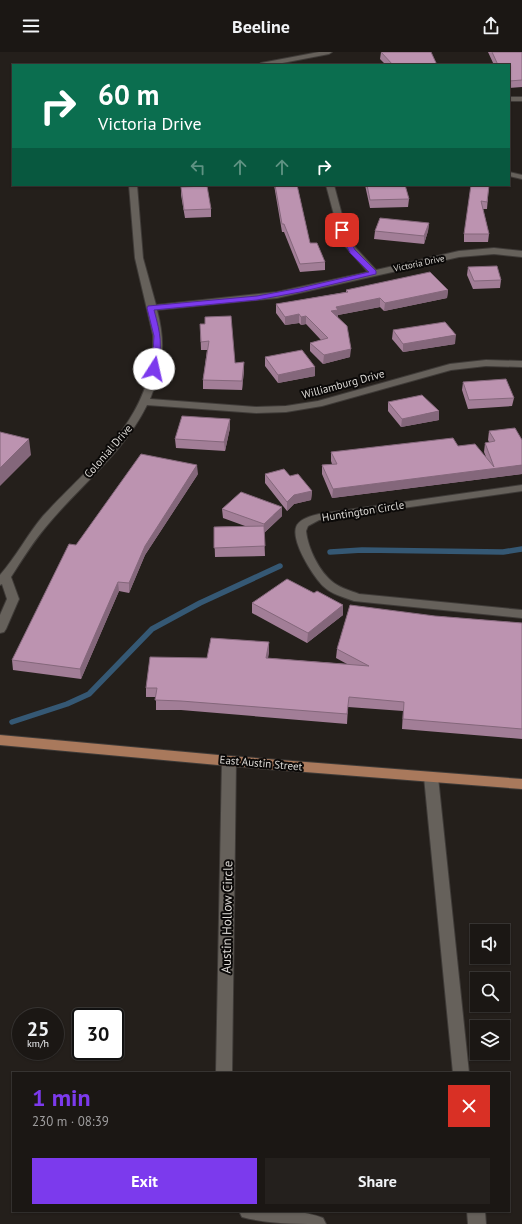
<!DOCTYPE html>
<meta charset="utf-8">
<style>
body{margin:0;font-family:"PT Sans",sans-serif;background:#24201d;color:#f1f3f6;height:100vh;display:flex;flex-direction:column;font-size:15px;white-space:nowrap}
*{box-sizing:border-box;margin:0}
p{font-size:13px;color:#a09fa0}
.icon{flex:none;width:22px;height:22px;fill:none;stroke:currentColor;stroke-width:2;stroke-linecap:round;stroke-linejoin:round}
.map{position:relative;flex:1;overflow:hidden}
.side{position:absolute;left:12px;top:1020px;width:498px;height:140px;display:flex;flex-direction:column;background:#1b1714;border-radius:0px;box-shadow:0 1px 3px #0004,0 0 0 1px #393634}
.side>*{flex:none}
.banner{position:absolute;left:12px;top:12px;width:498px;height:122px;border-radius:0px;box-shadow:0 1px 3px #0004,0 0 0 1px #393634;background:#0b6e4f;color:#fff;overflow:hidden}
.controls{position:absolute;left:470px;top:872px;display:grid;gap:8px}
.controls a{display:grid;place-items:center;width:40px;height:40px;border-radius:0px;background:#1b1714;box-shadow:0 1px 3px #0004,0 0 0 1px #393634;font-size:20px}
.speed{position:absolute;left:12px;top:956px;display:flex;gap:8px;font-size:20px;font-weight:700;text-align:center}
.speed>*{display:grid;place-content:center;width:52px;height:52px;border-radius:50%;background:#1b1714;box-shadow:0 1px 3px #0004,0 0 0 1px #393634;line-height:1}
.speed small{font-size:10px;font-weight:400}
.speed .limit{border:2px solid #111;border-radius:6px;background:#fff;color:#111}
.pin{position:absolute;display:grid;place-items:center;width:34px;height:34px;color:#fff;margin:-17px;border-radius:8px;box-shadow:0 2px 6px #0006}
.me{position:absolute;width:44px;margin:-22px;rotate:10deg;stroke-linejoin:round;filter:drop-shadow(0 0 3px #0008)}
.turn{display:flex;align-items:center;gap:14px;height:84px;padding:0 20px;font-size:18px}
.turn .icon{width:52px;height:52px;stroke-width:2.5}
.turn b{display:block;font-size:28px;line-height:34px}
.lanes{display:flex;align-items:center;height:38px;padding:0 20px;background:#0003;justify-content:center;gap:20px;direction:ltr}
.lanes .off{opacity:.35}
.round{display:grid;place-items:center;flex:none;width:42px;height:42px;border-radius:0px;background:#24201d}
.head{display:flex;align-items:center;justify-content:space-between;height:68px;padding:0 20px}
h1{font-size:24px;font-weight:700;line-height:30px;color:#7c3aed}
.button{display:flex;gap:8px;margin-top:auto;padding:8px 20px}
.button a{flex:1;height:46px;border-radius:0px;background:#7c3aed;color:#fff;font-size:16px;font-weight:700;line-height:46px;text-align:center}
.button a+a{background:#24201d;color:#f1f3f6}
header{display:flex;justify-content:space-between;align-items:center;height:52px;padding:0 20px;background:#1b1714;font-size:18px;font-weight:700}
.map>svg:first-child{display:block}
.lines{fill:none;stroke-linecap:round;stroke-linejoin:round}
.stream{stroke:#355874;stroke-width:5.5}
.minor-casing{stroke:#3f3b38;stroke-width:2}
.major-casing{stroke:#3f3b38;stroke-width:2}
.minor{fill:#66615b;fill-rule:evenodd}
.major{fill:#a9795c;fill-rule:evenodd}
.wall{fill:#a27e97}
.shaded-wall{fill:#84677b}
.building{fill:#bc93b0;stroke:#84677b}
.route{fill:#7c3aed;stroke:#51269a}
.labels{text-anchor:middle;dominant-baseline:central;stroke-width:4;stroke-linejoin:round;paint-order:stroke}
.far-street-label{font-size:9px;fill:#dddad6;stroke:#0b0908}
.street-label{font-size:11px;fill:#dddad6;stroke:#0b0908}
.near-street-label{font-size:13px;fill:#dddad6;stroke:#0b0908}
</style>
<header><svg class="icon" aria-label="menu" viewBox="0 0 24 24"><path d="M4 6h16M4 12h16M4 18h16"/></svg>Beeline<svg class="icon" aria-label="share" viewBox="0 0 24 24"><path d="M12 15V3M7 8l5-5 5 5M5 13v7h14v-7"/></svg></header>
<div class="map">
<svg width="522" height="1172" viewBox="0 0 522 1172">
<rect width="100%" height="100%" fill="#241f1b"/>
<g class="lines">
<path class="stream" d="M330 500 362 498 503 500 522 497
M12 670 67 652 89 642 152 577 200 551 280 514"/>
<defs>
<path id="minor" d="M319 0H332L329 2 272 13H258L261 11Z
M509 45H522V49H509Z
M509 120 522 123V127L509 124Z
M129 133H137L143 206 156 253 277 240 368 220 345 194 338 178 326 133H334L346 178 353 193 376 218 459 199 494 196 522 199V205L494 202 459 205 277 246 157 258C166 292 163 315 150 347L256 355 286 354 318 349 450 312 486 308 522 309V315L486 314 451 318 322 354 286 360 256 361 147 353C124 400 83 431 50 470 35 487 23 506 11 525L19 547 6 577 4 580 0 581V563L7 547 2 532 0 533V523C16 505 27 483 43 464 93 410 156 365 153 283L135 206Z
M522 433V439L319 468 308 474 306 479C308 496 319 520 334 531 341 536 351 539 359 542L522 558V566L354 549C343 545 331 542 323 534 313 524 289 487 297 473 302 466 311 464 319 462Z
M229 704 234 706 236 709 232 1021H216L222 709 224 706Z
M431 720 436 722 438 725 469 1021H453L424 725 426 722Z
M239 1159C267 1159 297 1156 323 1166L326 1172C298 1172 268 1172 242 1165Z
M467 1159H485L486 1172H468Z"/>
<path id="major" d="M0 683 229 704 522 727V737L229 714 0 693Z"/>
</defs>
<use href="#minor" class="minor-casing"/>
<use href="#major" class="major-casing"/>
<use href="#minor" class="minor"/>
<use href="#major" class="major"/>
</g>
<path class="wall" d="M381 0 437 13H386L380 7Z
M488 0H522V35L509 36V13H494Z
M274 133H297L310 191 325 210V218L300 220 284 180H282Z
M365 133H405L409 147 408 155 370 156Z
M489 133 487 157H483L489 182 488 190H464V182Z
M181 135 211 157V165L185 166 181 143Z
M429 171 428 179 424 192 374 187 375 179Z
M468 215 501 228 500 236 473 237 467 223Z
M346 238H448L447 246 384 259 380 255 338 263V266L350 305 323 312 310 299V291L321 288 306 272 301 273 299 271 285 273 276 261V252L346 240Z
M200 272 235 311 244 318 242 338 203 337V328L207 298H201Z
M393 278 455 292 403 300 392 287Z
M265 305 315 324 278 331 265 314Z
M463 330 514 346 512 354 468 357 462 338Z
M388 350 439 368 401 375 388 359Z
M230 367V376L225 399 176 396 175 387Z
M489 379 522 422 332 446 322 422V413L332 412 331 409V400L458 394 486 405 484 400 485 391 489 390 488 388Z
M198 422 145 503 129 541 119 539 81 627 13 618 12 608 76 493Z
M265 422 290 424 312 439 311 448 294 452 287 459 265 431Z
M222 457 282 464 264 481 265 504 215 505 214 475 245 474 223 466Z
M314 541 343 553V563L307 591 252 561V551Z
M435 564 522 571V687L402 677 403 659 348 655 347 672 181 658H156V645H146V636L207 606 269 590V600L268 606 347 612 336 606 337 597Z"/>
<path class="shaded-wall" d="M429 171 428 179 424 192V184Z
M448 238 447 246 384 259 385 251Z
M380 246V255L338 263V267L331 259 336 255Z
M299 262V271L285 273V265Z
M306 264V272L301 273V265Z
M456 283 455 292 403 300V292Z
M351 297 350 305 323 312 324 303Z
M244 310V318L242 338V329Z
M315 315V324L278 331V323Z
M439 359V368L401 375 402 367Z
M230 367V376L225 399 224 390Z
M29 387 31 403 0 434V416Z
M197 413 198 422 145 503 129 541V531L145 494Z
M522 413V422L332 446 333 437Z
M312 439 311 448 294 452 287 459V450L294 443Z
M282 455V464L264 481V472Z
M118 530 119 539 81 627 80 617Z
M343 553V563L307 591 308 581Z
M269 590V600L266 615V606Z"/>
<path class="building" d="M381 0H431L437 13H393Z
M492 0H522V28L509 29V13H498Z
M275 133H297L310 191H317L325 210 300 212 284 172H282Z
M367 133H405L409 147 370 148Z
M471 133H489L487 150 481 149 489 182H464Z
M207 134 211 157 184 158 181 135Z
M380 166 429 171 424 184 375 179Z
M497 214 501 228 474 229 468 215Z
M430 220 448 238 385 251 380 246 336 255 338 258 331 259 347 274 351 297 324 303 310 291 328 286 306 264 301 265 299 262 285 265 276 252 348 240 346 238Z
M231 264 235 311 244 310 242 329 203 328 209 289 201 290 200 272H205V265Z
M445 270 456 283 403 292 393 278Z
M302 298 315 315 278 323 265 305Z
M506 327 514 346 469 348 463 330Z
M422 343 439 359 402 367 388 350Z
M182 364 230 367 224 390 175 387Z
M515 376 522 388V413L333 437 322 413 337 412 331 400 453 386 458 394 475 392 494 415 485 391 495 389 489 379Z
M0 380 29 387 0 416Z
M141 402 197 413 145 494 129 531 118 530 80 617 12 608 69 492 76 493Z
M284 417 290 424 298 422 312 439 294 443 287 450 265 422Z
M241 440 282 455 264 472 222 457Z
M264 474 265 494 214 496V475Z
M287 527 314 541 317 539 343 553 308 581 252 551Z
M350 553 435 564 522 571V677L403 667 404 650 349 645 347 662 181 649 155 648 157 636H146L150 605 207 606 211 586 269 590 266 606 369 614 337 597Z"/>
<path class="route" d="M340 177H344L355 198 376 219V222L300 240 257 248 154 258C161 284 162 291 158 317L157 319H152L154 284 147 256 148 254 257 244 300 236 369 220 350 201 339 178Z"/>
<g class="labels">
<g class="far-street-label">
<text transform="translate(419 211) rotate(-12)">Victoria Drive</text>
</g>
<g class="street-label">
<text transform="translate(343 332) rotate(-15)">Williamburg Drive</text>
<text transform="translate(108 399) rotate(-49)">Colonial Drive</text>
<text transform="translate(363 459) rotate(-9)">Huntington Circle</text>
<text transform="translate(261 711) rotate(5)">East Austin Street</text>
</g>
<g class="near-street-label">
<text transform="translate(227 865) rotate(-89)">Austin Hollow Circle</text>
</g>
</g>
</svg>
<div class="controls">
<a><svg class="icon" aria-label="sound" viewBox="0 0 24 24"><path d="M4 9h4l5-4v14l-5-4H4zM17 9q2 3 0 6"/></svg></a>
<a><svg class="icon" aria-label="search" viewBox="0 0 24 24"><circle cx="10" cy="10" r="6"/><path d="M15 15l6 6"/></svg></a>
<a><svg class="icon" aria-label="layers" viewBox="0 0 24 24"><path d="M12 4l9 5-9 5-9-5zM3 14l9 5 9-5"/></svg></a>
</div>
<div class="speed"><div>25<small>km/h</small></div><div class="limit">30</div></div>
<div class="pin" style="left:342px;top:178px;background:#d93025"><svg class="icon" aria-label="arrive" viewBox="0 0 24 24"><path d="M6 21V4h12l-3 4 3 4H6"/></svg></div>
<svg class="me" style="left:154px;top:317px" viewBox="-20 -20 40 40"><circle r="19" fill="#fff"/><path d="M0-13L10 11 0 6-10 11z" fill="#7c3aed"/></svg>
<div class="banner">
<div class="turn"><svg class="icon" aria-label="right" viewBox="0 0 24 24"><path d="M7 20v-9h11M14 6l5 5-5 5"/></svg><div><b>60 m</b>Victoria Drive</div></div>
<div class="lanes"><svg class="icon off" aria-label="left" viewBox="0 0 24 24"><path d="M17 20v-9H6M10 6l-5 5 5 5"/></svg><svg class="icon off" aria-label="ahead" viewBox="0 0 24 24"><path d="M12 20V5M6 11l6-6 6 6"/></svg><svg class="icon off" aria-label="ahead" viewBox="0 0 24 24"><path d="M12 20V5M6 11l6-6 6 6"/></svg><svg class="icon" aria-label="right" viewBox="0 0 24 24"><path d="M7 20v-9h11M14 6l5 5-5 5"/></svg></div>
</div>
<section class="side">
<div class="head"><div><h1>1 min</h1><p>230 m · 08:39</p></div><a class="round" style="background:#d93025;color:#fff"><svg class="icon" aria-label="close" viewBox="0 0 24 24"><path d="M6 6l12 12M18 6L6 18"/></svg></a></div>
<div class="button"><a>Exit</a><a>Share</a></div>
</section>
</div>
